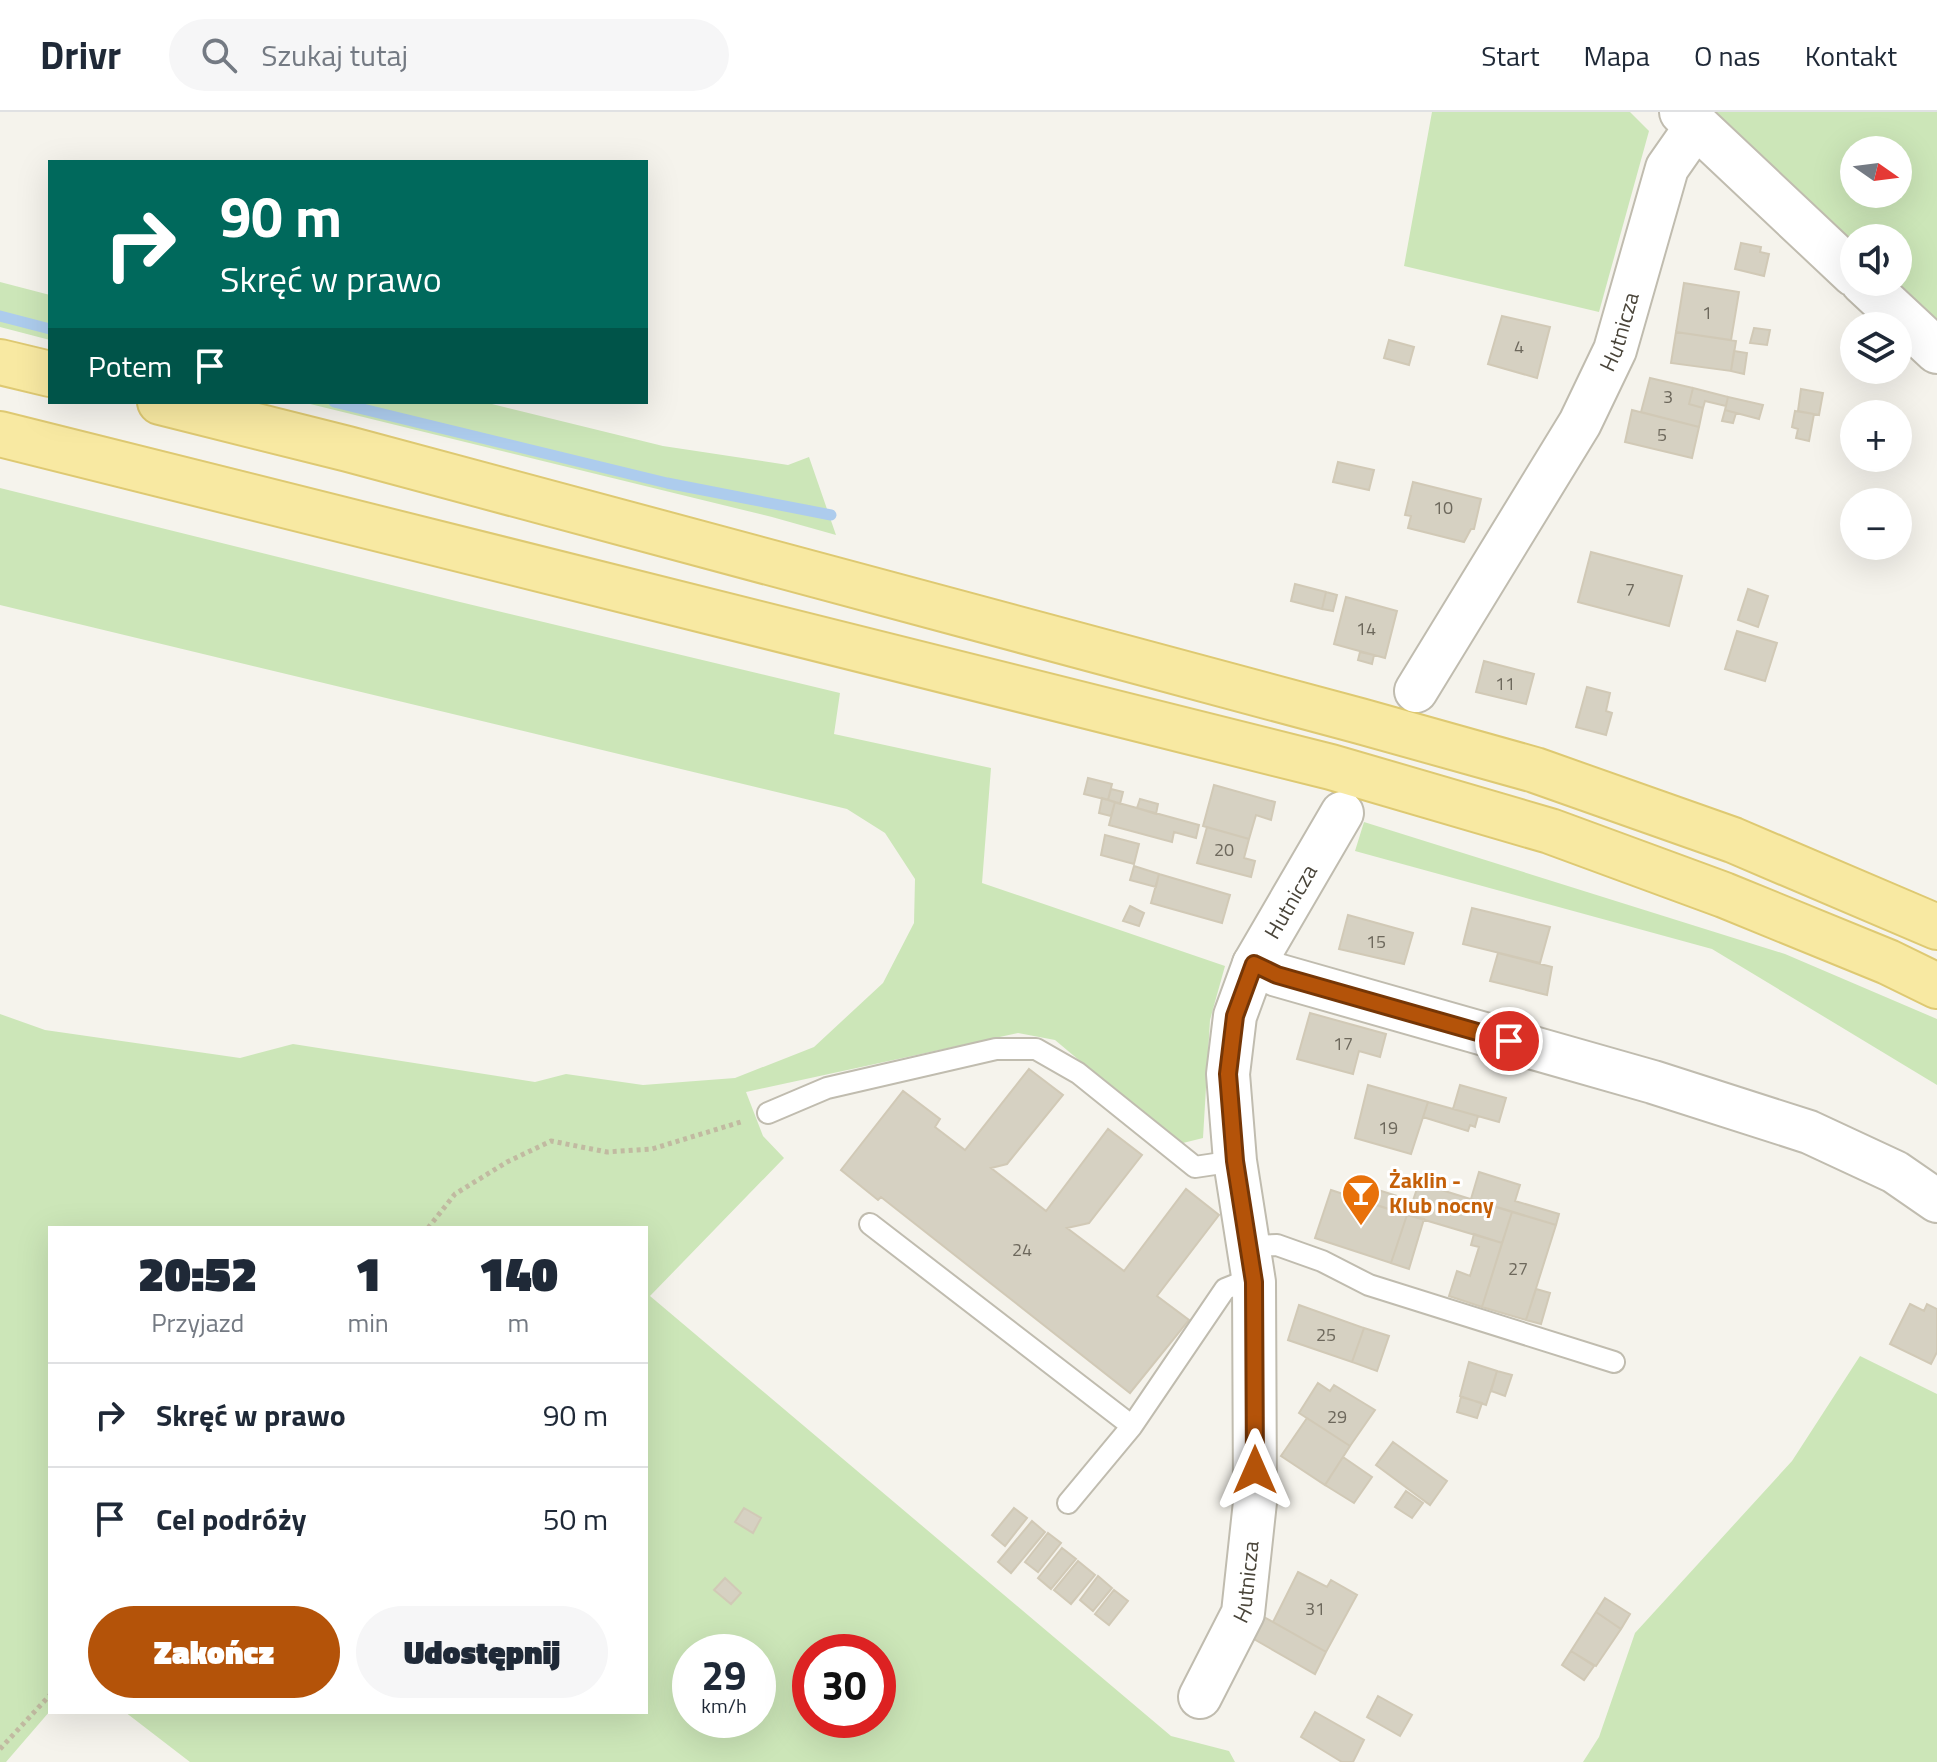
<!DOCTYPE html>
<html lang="pl">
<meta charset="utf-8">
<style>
body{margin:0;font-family:"Titillium Web",sans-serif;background:#f6f6f7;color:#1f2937;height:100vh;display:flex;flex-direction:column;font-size:30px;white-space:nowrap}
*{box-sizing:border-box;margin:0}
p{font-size:26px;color:#747a83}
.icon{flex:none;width:44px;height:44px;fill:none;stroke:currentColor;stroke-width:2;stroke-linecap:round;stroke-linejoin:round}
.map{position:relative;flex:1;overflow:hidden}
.sheet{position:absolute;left:48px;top:1114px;width:600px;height:488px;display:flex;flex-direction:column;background:#fff;border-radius:0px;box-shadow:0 8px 32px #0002}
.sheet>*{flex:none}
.hud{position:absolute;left:48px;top:48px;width:600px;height:244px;border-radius:0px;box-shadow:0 8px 32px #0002;background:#00695c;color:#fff;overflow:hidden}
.needle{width:52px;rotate:104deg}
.tools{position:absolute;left:1840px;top:24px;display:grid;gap:16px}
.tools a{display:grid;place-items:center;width:72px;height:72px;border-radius:50%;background:#fff;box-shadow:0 8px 32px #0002;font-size:40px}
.speed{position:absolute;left:672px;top:1522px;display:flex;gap:16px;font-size:40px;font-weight:700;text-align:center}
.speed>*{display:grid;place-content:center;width:104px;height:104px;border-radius:50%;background:#fff;box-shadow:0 8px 32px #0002;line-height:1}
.speed small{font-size:20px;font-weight:400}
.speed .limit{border:12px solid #d22;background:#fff;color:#111}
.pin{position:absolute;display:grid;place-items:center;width:68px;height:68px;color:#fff;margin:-34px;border:4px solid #fff;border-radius:50%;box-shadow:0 2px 8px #0007}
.me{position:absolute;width:88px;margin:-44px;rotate:0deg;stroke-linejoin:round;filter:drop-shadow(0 0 6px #0008)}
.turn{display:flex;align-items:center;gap:28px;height:168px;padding:0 40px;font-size:36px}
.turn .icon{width:104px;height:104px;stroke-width:2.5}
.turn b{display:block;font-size:56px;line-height:68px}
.then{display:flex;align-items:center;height:76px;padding:0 40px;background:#0003;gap:16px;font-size:30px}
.eta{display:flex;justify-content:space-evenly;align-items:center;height:136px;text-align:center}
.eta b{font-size:48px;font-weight:800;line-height:56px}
.button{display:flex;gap:16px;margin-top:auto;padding:16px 40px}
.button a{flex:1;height:92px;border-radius:48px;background:#b45309;color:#fff;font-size:32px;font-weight:800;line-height:92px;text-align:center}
.button a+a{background:#f6f6f7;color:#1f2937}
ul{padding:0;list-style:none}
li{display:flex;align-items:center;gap:24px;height:104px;padding:0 40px;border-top:2px solid #e0e1e3}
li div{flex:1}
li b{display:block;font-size:30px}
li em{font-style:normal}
header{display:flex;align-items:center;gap:48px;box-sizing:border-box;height:112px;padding:0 40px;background:#fff;border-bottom:2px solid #e0e1e3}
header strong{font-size:38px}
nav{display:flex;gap:44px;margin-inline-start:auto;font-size:28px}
.search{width:560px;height:72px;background:#f6f6f7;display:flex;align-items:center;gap:20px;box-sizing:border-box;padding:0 28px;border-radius:44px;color:#747a83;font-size:30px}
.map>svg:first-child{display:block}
.green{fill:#cce6b8;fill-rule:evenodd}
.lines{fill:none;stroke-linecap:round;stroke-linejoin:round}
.stream{stroke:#adcced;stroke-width:11}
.building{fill:#d6d1c2;stroke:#d1c9b6;stroke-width:2}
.service-casing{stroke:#c0bcaf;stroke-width:24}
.minor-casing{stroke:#c0bcaf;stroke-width:46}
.tertiary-casing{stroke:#c0bcaf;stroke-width:48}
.primary-casing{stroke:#dec972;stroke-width:48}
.path{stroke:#c1baa1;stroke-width:5;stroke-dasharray:4 4;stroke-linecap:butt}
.service{stroke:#fff;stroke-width:20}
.minor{stroke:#fff;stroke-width:42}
.tertiary{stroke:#fff;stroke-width:44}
.primary{stroke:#f8e9a2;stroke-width:44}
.route-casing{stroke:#753606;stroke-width:20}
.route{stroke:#b45309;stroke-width:14}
.labels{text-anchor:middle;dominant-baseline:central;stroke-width:6;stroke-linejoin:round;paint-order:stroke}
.number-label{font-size:18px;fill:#6d685c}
.street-label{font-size:22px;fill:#4a453a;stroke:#fff}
.food-label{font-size:22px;font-weight:bold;fill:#c56008;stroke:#fff;text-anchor:start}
</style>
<header>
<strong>Drivr</strong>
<div class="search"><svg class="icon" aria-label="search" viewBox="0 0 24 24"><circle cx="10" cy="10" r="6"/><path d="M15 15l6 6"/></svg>Szukaj tutaj</div>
<nav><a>Start</a><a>Mapa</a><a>O nas</a><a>Kontakt</a></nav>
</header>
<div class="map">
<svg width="1937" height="1650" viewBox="0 0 1937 1650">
<rect width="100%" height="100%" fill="#f5f3ec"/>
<path class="green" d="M1432 0H1630L1649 19 1599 200 1404 154Z
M1706 0H1937V211L1892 170H1898V126H1854V135ZM1854 38H1898V82H1854Z
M0 170 50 183V228L0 215Z
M302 290H484L663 334 788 353 809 345 836 423 772 405Z
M0 376 460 490 840 581 834 622 991 656 982 771 1225 854 1210 908 1203 1026 1179 1032 1055 928 1018 921 746 980 763 1024 784 1046 650 1184 1171 1624 1229 1639 1235 1650H190L125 1600H646V1116H50V1599L6 1650H0V902L45 918 240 946 293 932 535 970 566 962 643 973 735 966 814 935 883 871 914 811 915 767 885 721 847 697 0 493ZM690 1540H758V1608H690ZM810 1540H878V1608H810Z
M1364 710 1785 842 1937 907V973L1712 837 1355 739Z
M1860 1244 1937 1282V1650H1583L1599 1625 1635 1521 1792 1349Z"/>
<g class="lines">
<path class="stream" d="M0 204 50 217
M334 290 667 371 831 403"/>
</g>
<path class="building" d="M1741 131 1761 135 1760 140 1769 142 1764 164 1735 157Z
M1684 171 1739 180 1731 228 1676 220Z
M1502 204 1550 215 1537 266 1488 252Z
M1754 216 1770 218 1767 233 1750 231Z
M1676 220 1736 229 1731 259 1671 251Z
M1389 228 1414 235 1409 253 1384 246Z
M1734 239 1747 241 1744 262 1731 259Z
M1650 266 1693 276 1689 292 1703 296 1699 315 1641 300Z
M1693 276 1728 285 1726 294 1705 289 1703 296 1689 292Z
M1801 277 1823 281 1819 303 1798 299Z
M1728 285 1763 293 1759 307 1725 298Z
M1632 298 1699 315 1692 346 1625 330Z
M1725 298 1736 301 1733 311 1722 309Z
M1795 299 1814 302 1809 329 1796 326 1798 317 1792 315Z
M1338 350 1374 358 1369 378 1333 370Z
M1413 370 1481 387 1474 417H1471L1464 430 1408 416 1411 404 1405 403Z
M1591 440 1682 464 1669 514 1578 490Z
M1295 472 1326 480 1322 497 1291 489Z
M1748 477 1768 484 1758 515 1738 508Z
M1326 480 1337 483 1333 499 1322 497Z
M1346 485 1397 499 1385 546 1334 532Z
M1737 519 1777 531 1765 569 1725 557Z
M1360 540 1374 543 1372 552 1358 548Z
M1484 549 1534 562 1526 592 1476 580Z
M1587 575 1610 581 1606 599 1612 601 1606 623 1576 615Z
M1088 666 1112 672 1108 688 1084 682Z
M1214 673 1275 690 1271 708 1256 703 1249 727 1203 714Z
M1111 677 1123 680 1120 692 1108 688Z
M1102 686 1115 690 1111 704 1099 701Z
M1140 687 1158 692 1156 702 1137 696Z
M1115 690 1199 713 1196 726 1174 720 1172 730 1109 713Z
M1207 715 1249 727 1244 746 1255 749 1251 765 1197 751Z
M1105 723 1139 732 1134 752 1101 743Z
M1134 754 1159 762 1156 775 1130 768Z
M1159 762 1230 783 1222 811 1151 791Z
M1130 794 1144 801 1139 814 1123 809Z
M1472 796 1550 815 1540 851 1463 832Z
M1348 803 1413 821 1404 852 1339 837Z
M1498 841 1552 855 1547 883 1490 869Z
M1310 901 1386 922 1380 945 1359 939 1353 962 1297 947Z
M1029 957 1063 983 1007 1052 991 1056 1046 1099 1108 1017 1142 1043 1089 1111 1067 1116 1124 1159 1186 1077 1219 1103 1157 1184 1189 1208 1130 1281 881 1085 878 1088 841 1058 903 979 940 1007 935 1015 965 1038Z
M1368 973 1428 990 1411 1042 1355 1026Z
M1460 973 1506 986 1499 1010 1453 997Z
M1428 990 1478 1004 1475 1015 1470 1013 1468 1019 1423 1005Z
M1479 1060 1520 1073 1515 1089 1559 1102 1556 1113 1471 1087Z
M1419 1071 1512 1100 1502 1131 1408 1103Z
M1331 1078 1407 1103 1391 1151 1315 1126Z
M1378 1078 1413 1089 1408 1103 1424 1107 1409 1157 1391 1151 1407 1103 1373 1092Z
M1512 1100 1556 1113 1526 1208 1482 1195Z
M1474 1122 1502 1131 1482 1195 1449 1184 1457 1159 1470 1164 1479 1135 1471 1133Z
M1536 1177 1550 1181 1541 1212 1526 1208Z
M1910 1192 1924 1199 1927 1192 1937 1197V1240L1931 1252 1890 1232Z
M1299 1193 1364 1216 1352 1250 1288 1228Z
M1364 1216 1389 1224 1377 1259 1352 1250Z
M1469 1250 1497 1259 1486 1293 1460 1284Z
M1497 1259 1512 1263 1505 1284 1491 1279Z
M1318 1271 1330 1279 1334 1273 1375 1298 1350 1334 1299 1301Z
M1461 1285 1482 1291 1477 1306 1457 1300Z
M1307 1306 1350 1334 1325 1373 1281 1344Z
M1393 1330 1447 1369 1430 1393 1376 1353Z
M1343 1345 1372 1365 1354 1391 1325 1373Z
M1406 1379 1423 1391 1412 1406 1395 1395Z
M744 1396 761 1406 753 1421 735 1410Z
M1014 1396 1027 1406 1005 1434 992 1423Z
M1032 1409 1045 1420 1011 1461 998 1450Z
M1048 1421 1061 1431 1038 1460 1025 1450Z
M1062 1436 1076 1447 1051 1477 1038 1466Z
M1078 1449 1095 1463 1071 1492 1054 1478Z
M1298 1460 1327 1475 1331 1468 1357 1483 1326 1540 1273 1510Z
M1098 1464 1112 1476 1093 1499 1080 1488Z
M725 1466 741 1481 731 1492 714 1478Z
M1114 1478 1128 1489 1109 1513 1095 1502Z
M1605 1486 1630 1502 1621 1517 1596 1500Z
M1596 1500 1621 1517 1596 1554 1571 1539Z
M1264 1505 1326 1540 1315 1562 1252 1526Z
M1571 1539 1594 1554 1584 1568 1562 1553Z
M1378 1584 1412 1603 1400 1624 1367 1605Z
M1315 1600 1364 1628 1353 1650H1342L1301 1625Z"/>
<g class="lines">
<defs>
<path id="service" d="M768 1001 827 976 996 937H1036L1078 961 1195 1055 1235 1049
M870 1112 1132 1314 1225 1177 1235 1173 1254 1170
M1250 1134 1277 1133 1322 1149 1369 1173 1614 1250
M1068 1391 1132 1314"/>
<g id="minor">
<path id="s1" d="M1416 579 1580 311 1615 238 1667 56 1697 13"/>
<path d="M1254 852 1277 863 1653 970 1809 1020 1895 1060 1937 1089"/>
<path id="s2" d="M1200 1585 1243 1501 1255 1390 1254 1170 1235 1049 1228 962 1235 904 1254 852 1342 701"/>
</g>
<path id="tertiary" d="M1682 0 1854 162
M1863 170 1937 239"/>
<path id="primary" d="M0 250 50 262
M160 290 348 337 1360 609 1535 658 1733 728 1937 815
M0 322 1331 655 1550 719 1724 783 1888 850 1937 874"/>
</defs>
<use href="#service" class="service-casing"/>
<use href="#minor" class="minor-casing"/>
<use href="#tertiary" class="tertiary-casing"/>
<use href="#primary" class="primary-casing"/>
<path class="path" d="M428 1116 455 1082 507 1050 551 1029 607 1040 652 1037 744 1009
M0 1637 50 1583"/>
<use href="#service" class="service"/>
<use href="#minor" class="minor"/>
<use href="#tertiary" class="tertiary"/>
<use href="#primary" class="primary"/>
</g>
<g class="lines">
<defs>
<path id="route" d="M1255 1358 1254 1170 1235 1049 1228 962 1235 904 1254 852 1277 863 1509 929"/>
</defs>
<use href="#route" class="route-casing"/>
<use href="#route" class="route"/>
</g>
<defs>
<symbol id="bar-pin" viewBox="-11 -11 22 30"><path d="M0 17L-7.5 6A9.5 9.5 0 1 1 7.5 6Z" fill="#e8710a" stroke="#fff"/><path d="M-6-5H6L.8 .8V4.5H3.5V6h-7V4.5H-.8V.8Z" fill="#fff"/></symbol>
</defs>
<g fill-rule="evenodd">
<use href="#bar-pin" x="1339" y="1059" width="44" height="60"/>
</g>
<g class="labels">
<g class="number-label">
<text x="1707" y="200">1</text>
<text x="1519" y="234">4</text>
<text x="1668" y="284">3</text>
<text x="1662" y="322">5</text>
<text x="1443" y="395">10</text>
<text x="1630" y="477">7</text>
<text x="1366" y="516">14</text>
<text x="1505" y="571">11</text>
<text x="1224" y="737">20</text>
<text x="1376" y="829">15</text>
<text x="1343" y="931">17</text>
<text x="1388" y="1015">19</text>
<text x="1022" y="1137">24</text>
<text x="1518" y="1156">27</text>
<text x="1326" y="1222">25</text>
<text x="1337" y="1304">29</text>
<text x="1315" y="1496">31</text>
</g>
<g class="street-label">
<text stroke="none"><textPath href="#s1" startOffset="414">Hutnicza</textPath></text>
<text stroke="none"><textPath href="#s2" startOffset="822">Hutnicza</textPath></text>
<text stroke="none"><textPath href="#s2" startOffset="126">Hutnicza</textPath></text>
</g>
<g class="food-label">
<text x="1389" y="1068">Żaklin -<tspan x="1389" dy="25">Klub nocny</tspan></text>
</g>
</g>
</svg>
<div class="tools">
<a><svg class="needle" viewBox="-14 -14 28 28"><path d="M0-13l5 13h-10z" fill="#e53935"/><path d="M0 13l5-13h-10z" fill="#747a83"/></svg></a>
<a><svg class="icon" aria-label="sound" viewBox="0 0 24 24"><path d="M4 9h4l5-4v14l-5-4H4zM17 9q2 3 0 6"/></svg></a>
<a><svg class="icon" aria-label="layers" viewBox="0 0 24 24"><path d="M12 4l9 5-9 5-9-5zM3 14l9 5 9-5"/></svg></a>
<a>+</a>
<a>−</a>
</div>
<div class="speed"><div>29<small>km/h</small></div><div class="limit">30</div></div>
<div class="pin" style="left:1509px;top:929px;background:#d93025"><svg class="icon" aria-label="arrive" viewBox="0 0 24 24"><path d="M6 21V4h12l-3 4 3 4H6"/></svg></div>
<svg class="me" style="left:1255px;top:1358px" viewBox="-20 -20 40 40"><path d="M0-17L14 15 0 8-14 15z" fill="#b45309" stroke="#fff" stroke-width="4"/></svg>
<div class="hud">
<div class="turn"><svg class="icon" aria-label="right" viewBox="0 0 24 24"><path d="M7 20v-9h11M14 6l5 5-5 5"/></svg><div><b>90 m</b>Skręć w prawo</div></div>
<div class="then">Potem<svg class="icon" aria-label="arrive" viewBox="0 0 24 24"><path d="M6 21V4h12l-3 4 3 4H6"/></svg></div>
</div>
<section class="sheet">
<div class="eta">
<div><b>20:52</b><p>Przyjazd</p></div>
<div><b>1</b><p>min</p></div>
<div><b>140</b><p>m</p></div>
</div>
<ul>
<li><svg class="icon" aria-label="right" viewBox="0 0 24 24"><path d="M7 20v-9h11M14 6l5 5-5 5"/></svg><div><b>Skręć w prawo</b></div><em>90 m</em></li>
<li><svg class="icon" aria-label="arrive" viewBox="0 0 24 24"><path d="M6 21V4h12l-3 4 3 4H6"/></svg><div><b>Cel podróży</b></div><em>50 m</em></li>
</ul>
<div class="button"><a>Zakończ</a><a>Udostępnij</a></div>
</section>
</div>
